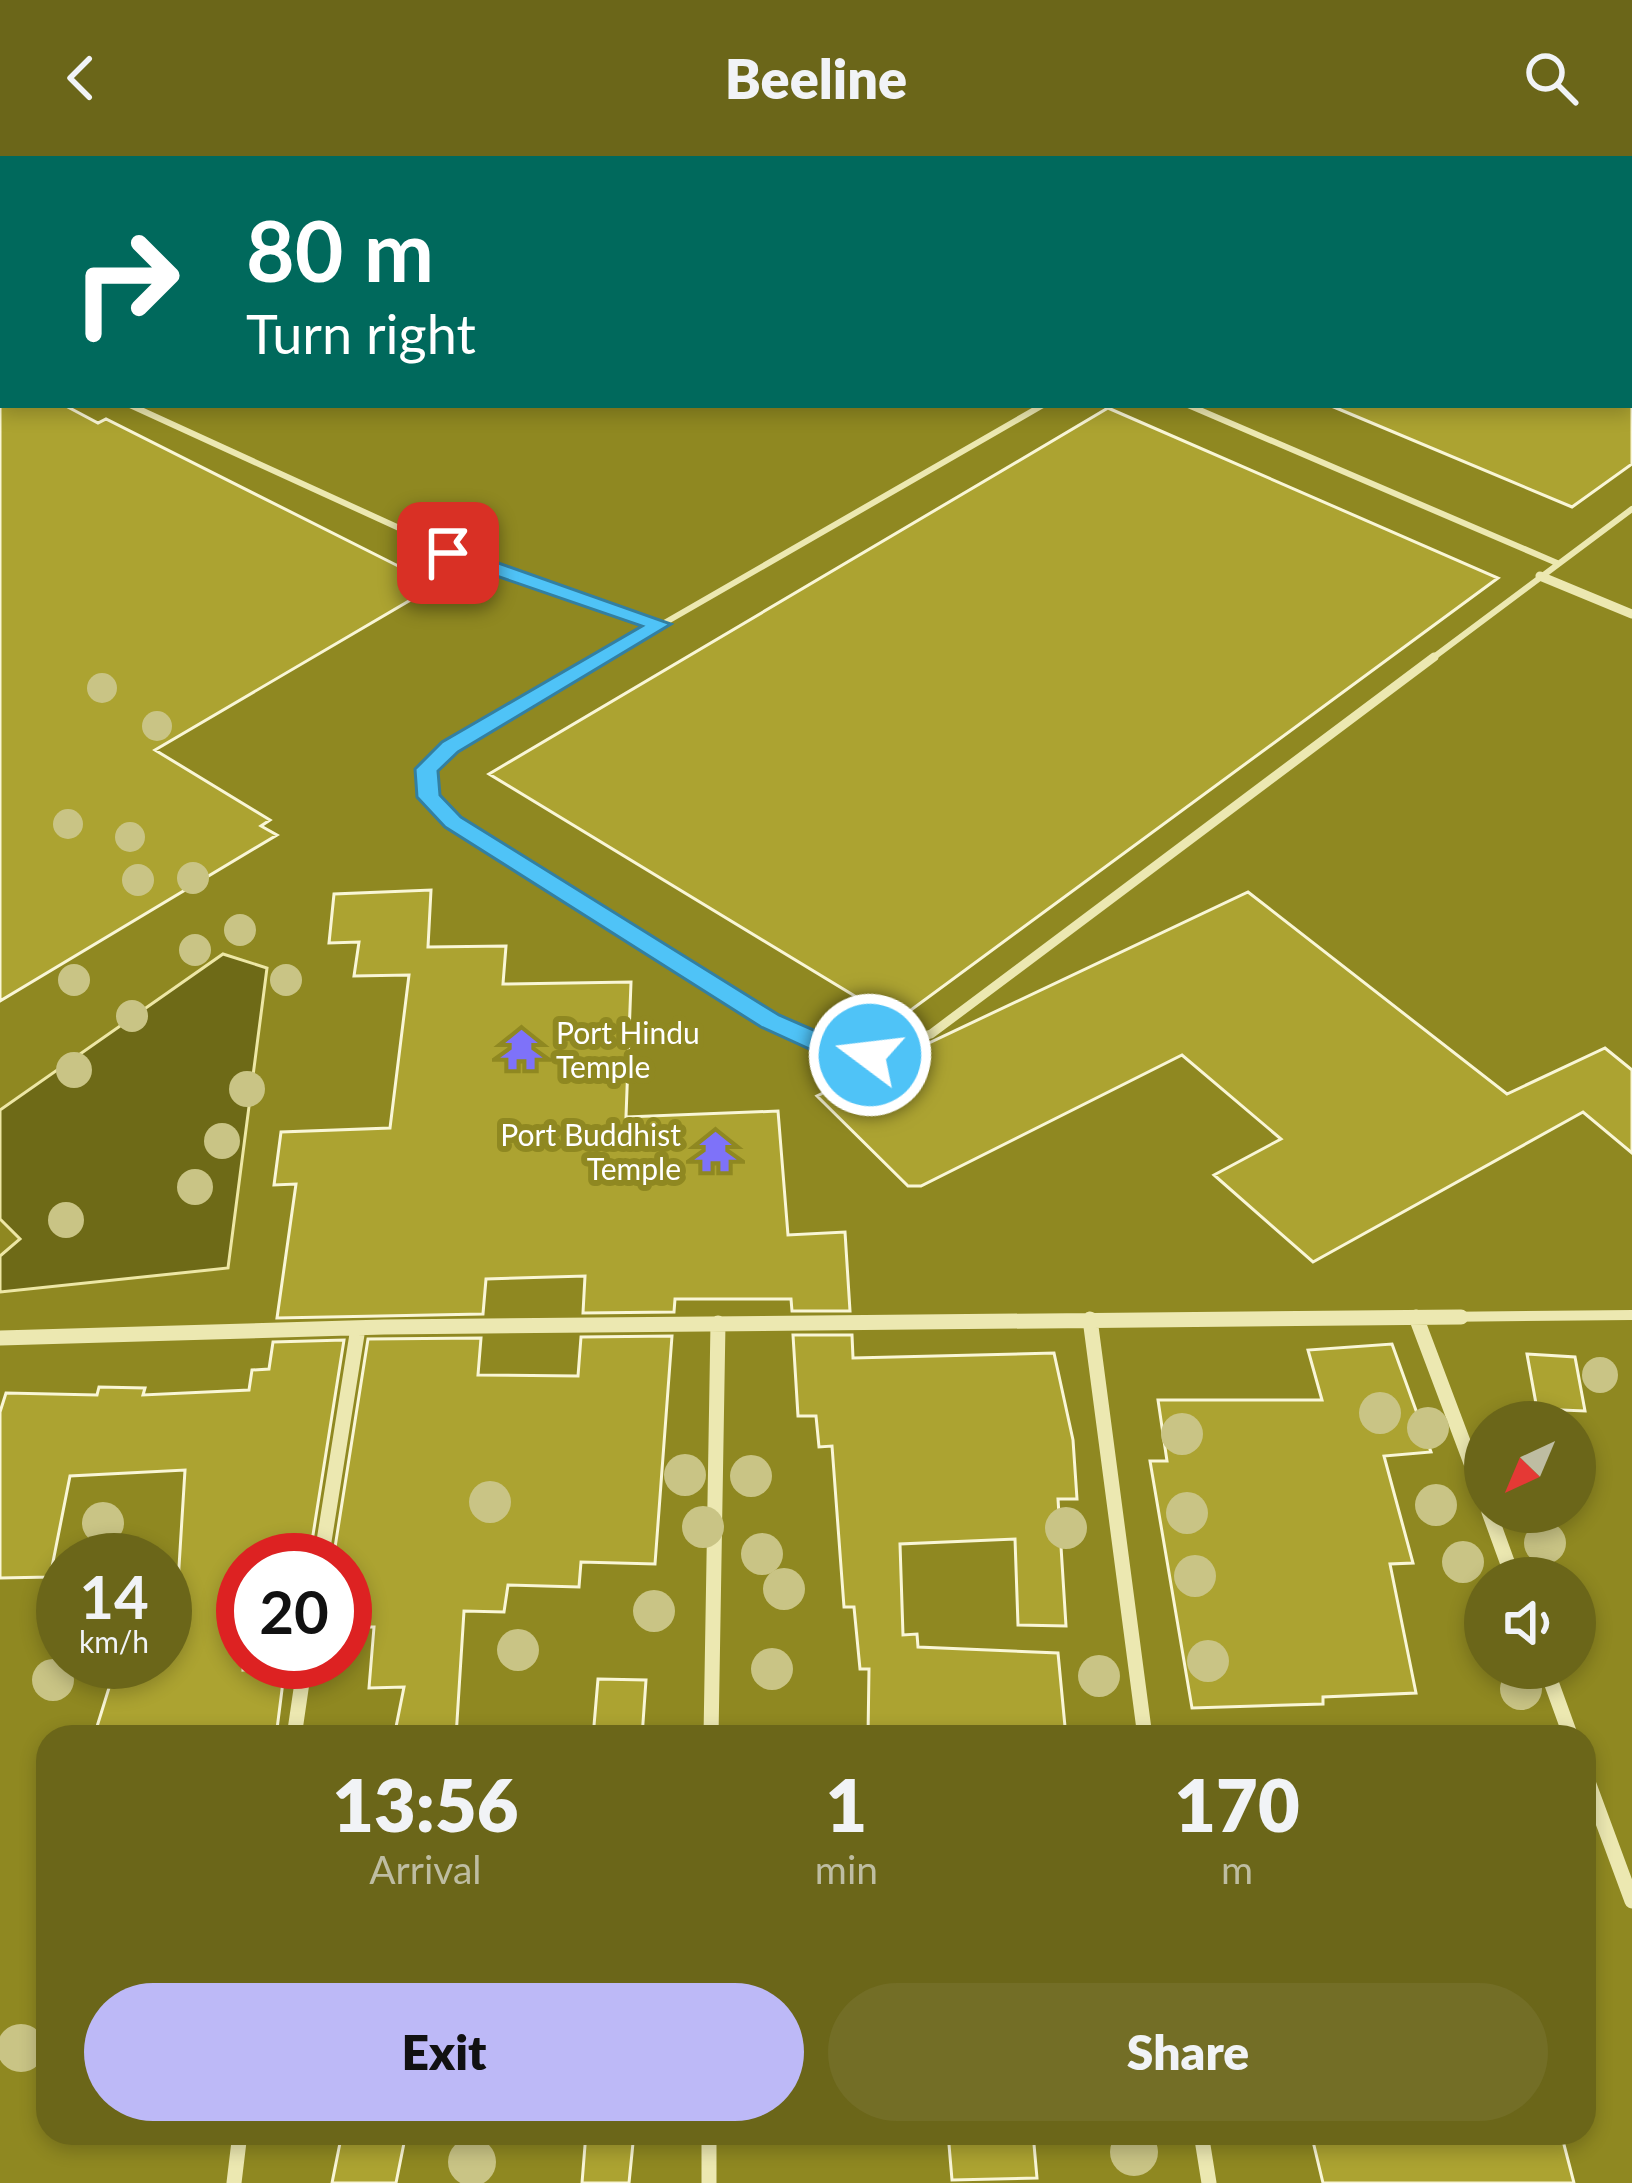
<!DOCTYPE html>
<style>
body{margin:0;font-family:Lato,sans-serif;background:#736e26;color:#f1f3f6;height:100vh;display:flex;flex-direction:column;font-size:45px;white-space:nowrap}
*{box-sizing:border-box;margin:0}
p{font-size:39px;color:#bebda2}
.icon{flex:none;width:66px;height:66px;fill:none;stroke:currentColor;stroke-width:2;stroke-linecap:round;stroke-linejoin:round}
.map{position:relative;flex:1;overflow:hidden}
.sheet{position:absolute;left:36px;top:1569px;width:1560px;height:420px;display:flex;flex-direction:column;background:#6b6619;border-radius:36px;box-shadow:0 6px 18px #0003}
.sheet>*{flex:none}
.guide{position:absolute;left:0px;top:0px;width:1632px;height:252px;box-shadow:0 6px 18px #0003;background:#00695c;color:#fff;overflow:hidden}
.needle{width:78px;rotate:224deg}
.fabs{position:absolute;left:1464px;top:1245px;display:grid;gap:24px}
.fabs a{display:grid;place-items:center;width:132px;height:132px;border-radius:50%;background:#6b6619;box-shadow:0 6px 18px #0003;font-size:60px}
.speed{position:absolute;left:36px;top:1377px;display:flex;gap:24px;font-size:60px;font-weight:700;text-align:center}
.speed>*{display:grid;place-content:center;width:156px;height:156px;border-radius:50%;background:#6b6619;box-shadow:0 6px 18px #0003;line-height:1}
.speed small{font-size:30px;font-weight:400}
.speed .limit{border:18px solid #d22;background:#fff;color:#111}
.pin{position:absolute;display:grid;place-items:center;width:102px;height:102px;color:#fff;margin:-51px;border-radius:24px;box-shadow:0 6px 18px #0006}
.me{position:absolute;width:132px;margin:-66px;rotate:285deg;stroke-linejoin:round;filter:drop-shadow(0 0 9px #0008)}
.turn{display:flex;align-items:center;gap:42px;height:252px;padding:0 48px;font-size:54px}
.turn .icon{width:156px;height:156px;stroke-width:2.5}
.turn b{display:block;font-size:84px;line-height:102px}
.eta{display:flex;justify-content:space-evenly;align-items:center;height:204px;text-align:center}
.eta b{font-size:72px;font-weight:800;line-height:84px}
.cta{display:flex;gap:24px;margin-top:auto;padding:24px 48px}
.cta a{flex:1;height:138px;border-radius:72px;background:#bdb9f7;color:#111;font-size:48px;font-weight:800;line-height:138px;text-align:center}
.cta a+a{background:#736e26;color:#f1f3f6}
header{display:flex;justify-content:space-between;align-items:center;height:156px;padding:0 48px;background:#6b6619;font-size:54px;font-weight:800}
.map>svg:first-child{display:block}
.water{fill:#6e6a17;stroke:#ede7a5;stroke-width:3}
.building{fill:#aca331;stroke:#f9f6d6;stroke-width:3}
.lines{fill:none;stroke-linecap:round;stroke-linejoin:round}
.lane-far1{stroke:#ece8b1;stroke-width:6}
.lane{stroke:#ece8b1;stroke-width:9}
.street-far2{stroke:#ece8b1;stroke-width:9}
.street-far1{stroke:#ece8b1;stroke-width:10}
.street{stroke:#ece8b1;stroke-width:15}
.tree{fill:#c9c485}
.route{fill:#4fc3f7;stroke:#337fa1;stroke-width:3}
.labels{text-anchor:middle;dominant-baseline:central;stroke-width:12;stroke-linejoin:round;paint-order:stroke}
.poi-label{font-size:30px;fill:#fff;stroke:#8f8821;text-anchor:start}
</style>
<header><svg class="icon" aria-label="back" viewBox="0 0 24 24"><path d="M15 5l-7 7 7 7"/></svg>Beeline<svg class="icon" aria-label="search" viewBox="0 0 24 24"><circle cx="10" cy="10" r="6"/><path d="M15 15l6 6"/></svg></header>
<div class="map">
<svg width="1632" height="2027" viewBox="0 0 1632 2027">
<rect width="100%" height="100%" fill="#8f8821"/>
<path class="water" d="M223 798 267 812 228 1112 0 1136V1100L20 1083 0 1063V954Z"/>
<path class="building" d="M0 249H64L98 267 106 263 436 429 155 594 270 664 261 670 277 679 0 845Z
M1329 249H1632V308L1572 351Z
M1108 252 1498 422 896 865 489 618Z
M431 734 428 791 506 790 503 828 631 826 626 961 778 955 788 1079 845 1076 850 1155H792L791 1143H675L674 1156 583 1157 585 1120 486 1123 483 1158 277 1162 296 1028 274 1029 281 976 390 972 409 819 354 820 359 786 329 787 334 738Z
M1248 736 1507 938 1605 892 1632 914V997L1583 956 1313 1106 1214 1019 1281 983 1182 899 921 1030H908L817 940Z
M793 1179H852L853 1202 1054 1197 1073 1284 1077 1343H1058L1066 1470 1018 1469 1015 1383 900 1388 903 1479 917 1478 918 1491 1058 1497 1066 1581H868L869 1513H860L854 1451H844L832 1290 819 1291 816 1260H798Z
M672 1180 655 1408 581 1406 579 1431 508 1429 504 1456 464 1455 456 1581H394L404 1531 369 1532 374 1471H345V1404H333L368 1183 481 1182 478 1219 578 1220 581 1181Z
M344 1184 309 1404H243V1514L285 1510 276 1581 95 1577 117 1506H165V1428L178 1427 185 1314 70 1320 50 1421 0 1422V1256L6 1237 97 1239 99 1231 145 1232 143 1239 249 1234 252 1214 269 1213 273 1186Z
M1392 1188 1431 1296 1384 1300 1413 1407 1390 1408 1416 1537 1323 1541V1548L1192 1552 1150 1305H1167L1158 1244H1322L1308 1194Z
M1527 1198 1575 1201 1585 1255 1537 1253Z
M598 1523 646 1524 642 1581H593Z
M342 1977H406L396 2027H332Z
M586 1977H634L629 2027H582Z
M948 1977H1033L1037 2022 952 2024Z
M1311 1977H1561L1574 2027H1323Z"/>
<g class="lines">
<path class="lane-far1" d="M175 3 184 0
M1470 3 1475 0
M130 249 456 398 660 468
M1188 249 1557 407
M600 504 1043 249
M1430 504 1632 353"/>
<path class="lane" d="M606 501 450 591 426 613 428 641 453 666 792 875 831 890 868 896 931 878 1434 501"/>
<path class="street-far2" d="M1540 420 1632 458"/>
<path class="street-far1" d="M1149 1164 1632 1159"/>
<path class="street" d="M1416 1161 1485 1344
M1090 1163 1145 1581
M0 1182 384 1171 1461 1161
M1489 1356 1513 1422
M321 1404 358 1172
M1546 1512 1571 1581
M294 1581 305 1506
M711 1581 718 1167
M1584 1615 1632 1745
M709 1977V2027
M1201 1977 1209 2027
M234 2027 240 1977"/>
</g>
<g class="tree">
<circle cx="102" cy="532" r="15"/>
<circle cx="157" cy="570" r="15"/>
<circle cx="68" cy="668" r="15"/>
<circle cx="130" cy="681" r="15"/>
<circle cx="193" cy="722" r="16"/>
<circle cx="138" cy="724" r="16"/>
<circle cx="240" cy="774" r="16"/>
<circle cx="195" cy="794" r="16"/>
<circle cx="74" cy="824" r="16"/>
<circle cx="286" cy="824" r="16"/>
<circle cx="132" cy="860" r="16"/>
<circle cx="74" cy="914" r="18"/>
<circle cx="247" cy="933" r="18"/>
<circle cx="222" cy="985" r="18"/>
<circle cx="195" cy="1031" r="18"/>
<circle cx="66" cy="1064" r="18"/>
<circle cx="1600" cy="1219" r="18"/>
<circle cx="1380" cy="1257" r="21"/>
<circle cx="1428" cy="1272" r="21"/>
<circle cx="1182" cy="1278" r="21"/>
<circle cx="685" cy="1319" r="21"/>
<circle cx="751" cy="1320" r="21"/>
<circle cx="490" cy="1346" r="21"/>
<circle cx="1436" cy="1349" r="21"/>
<circle cx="1187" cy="1357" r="21"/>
<circle cx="103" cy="1367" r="21"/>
<circle cx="703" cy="1371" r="21"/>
<circle cx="1066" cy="1372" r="21"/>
<circle cx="1545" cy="1387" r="21"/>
<circle cx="762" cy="1398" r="21"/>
<circle cx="1463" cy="1406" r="21"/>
<circle cx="1195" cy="1420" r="21"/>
<circle cx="784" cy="1433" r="21"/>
<circle cx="654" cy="1455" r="21"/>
<circle cx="518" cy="1494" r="21"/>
<circle cx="1208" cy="1505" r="21"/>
<circle cx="772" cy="1513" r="21"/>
<circle cx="1099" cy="1520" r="21"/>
<circle cx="53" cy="1524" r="21"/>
<circle cx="1521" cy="1533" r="21"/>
<circle cx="21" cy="1892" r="24"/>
<circle cx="1134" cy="1996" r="24"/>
<circle cx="472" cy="2006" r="24"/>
</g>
<path class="route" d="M441 392H456L671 468 458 596 438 615 440 639 461 661 779 859 832 882 879 893V906L816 896 761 871 445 671 417 641 415 613 442 586 642 470 441 401Z"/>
<defs>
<symbol id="temple-bare" viewBox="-9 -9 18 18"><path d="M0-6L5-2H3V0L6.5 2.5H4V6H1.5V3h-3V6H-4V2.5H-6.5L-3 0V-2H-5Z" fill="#7e72f9" stroke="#8f8821" stroke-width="2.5" paint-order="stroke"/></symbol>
</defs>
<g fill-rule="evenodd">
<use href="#temple-bare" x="492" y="864" width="59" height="59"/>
<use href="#temple-bare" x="686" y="966" width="59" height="59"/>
</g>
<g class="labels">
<g class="poi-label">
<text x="556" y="876">Port Hindu<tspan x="556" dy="34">Temple</tspan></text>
<text x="681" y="978" text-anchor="end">Port Buddhist<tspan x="681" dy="34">Temple</tspan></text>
</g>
</g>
</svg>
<div class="fabs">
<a><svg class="needle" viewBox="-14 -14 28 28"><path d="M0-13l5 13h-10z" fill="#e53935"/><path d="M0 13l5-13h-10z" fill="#bebda2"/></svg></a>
<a><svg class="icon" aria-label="sound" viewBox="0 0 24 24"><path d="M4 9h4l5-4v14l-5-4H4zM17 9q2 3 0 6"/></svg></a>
</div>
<div class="speed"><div>14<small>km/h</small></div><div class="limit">20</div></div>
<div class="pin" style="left:448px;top:397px;background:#d93025"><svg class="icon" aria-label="arrive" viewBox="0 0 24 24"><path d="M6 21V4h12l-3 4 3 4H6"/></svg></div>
<svg class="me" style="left:870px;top:899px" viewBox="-20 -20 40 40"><circle r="17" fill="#4fc3f7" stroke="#fff" stroke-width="3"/><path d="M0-11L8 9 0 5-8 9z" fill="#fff"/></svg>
<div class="guide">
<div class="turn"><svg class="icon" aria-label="right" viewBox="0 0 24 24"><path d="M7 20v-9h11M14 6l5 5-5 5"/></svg><div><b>80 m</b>Turn right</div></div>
</div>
<section class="sheet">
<div class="eta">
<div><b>13:56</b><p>Arrival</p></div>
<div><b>1</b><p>min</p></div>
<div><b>170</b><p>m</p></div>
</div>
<div class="cta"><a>Exit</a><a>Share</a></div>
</section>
</div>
